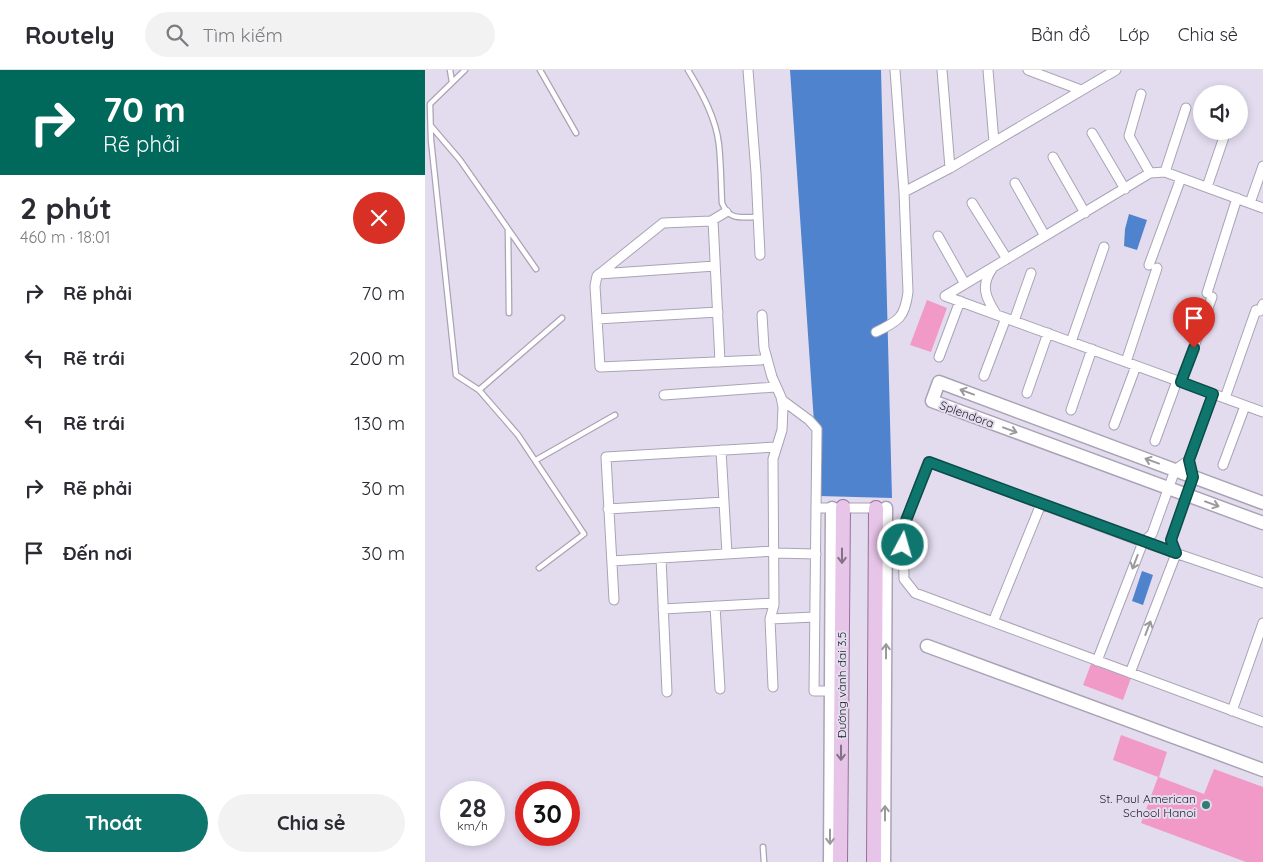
<!DOCTYPE html>
<html lang="vi">
<meta charset="utf-8">
<style>
body{margin:0;font-family:Quicksand,sans-serif;background:#f2f2f3;color:#2b2b33;height:100vh;display:flex;flex-direction:column;font-size:19px;white-space:nowrap}
*{box-sizing:border-box;margin:0}
p{font-size:16px;color:#7c7c81}
.icon{flex:none;width:28px;height:28px;fill:none;stroke:currentColor;stroke-width:2;stroke-linecap:round;stroke-linejoin:round}
.map{position:relative;flex:1;overflow:hidden}
.side{display:flex;flex-direction:column;background:#fff;width:425px}
.side>*{flex:none}
.hud{background:#00695c;color:#fff;overflow:hidden}
.buttons{position:absolute;left:768px;top:15px;display:grid;gap:10px}
.buttons a{display:grid;place-items:center;width:55px;height:55px;border-radius:50%;background:#fff;box-shadow:0 2px 8px #0003;font-size:25px}
.speed{position:absolute;left:15px;top:711px;display:flex;gap:10px;font-size:25px;font-weight:700;text-align:center}
.speed>*{display:grid;place-content:center;width:65px;height:65px;border-radius:50%;background:#fff;box-shadow:0 2px 8px #0003;line-height:1}
.speed small{font-size:12px;font-weight:400}
.speed .limit{border:8px solid #d22;background:#fff;color:#111}
.pin{position:absolute;display:grid;place-items:center;width:42px;height:42px;color:#fff;margin:-51px -21px;border-radius:50% 50% 50% 0;rotate:-45deg;box-shadow:0 0 5px #0007}
.pin .icon{rotate:45deg}
.me{position:absolute;width:55px;margin:-28px;rotate:6deg;stroke-linejoin:round;filter:drop-shadow(0 0 4px #0008)}
.turn{display:flex;align-items:center;gap:18px;height:105px;padding:0 20px;font-size:22px}
.turn .icon{width:65px;height:65px;stroke-width:2.5}
.turn b{display:block;font-size:35px;line-height:42px}
.round{display:grid;place-items:center;flex:none;width:52px;height:52px;border-radius:26px;background:#f2f2f3}
.head{display:flex;align-items:center;justify-content:space-between;height:85px;padding:0 20px}
h1{font-size:30px;font-weight:800;line-height:38px}
.primary-button{display:flex;gap:10px;margin-top:auto;padding:10px 20px}
.primary-button a{flex:1;height:58px;border-radius:30px;background:#0f766e;color:#fff;font-size:20px;font-weight:800;line-height:58px;text-align:center}
.primary-button a+a{background:#f2f2f3;color:#2b2b33}
ul{padding:0;list-style:none}
li{display:flex;align-items:center;gap:15px;height:65px;padding:0 20px}
li div{flex:1}
li b{display:block;font-size:19px}
li em{font-style:normal}
header{display:flex;align-items:center;gap:30px;box-sizing:border-box;height:70px;padding:0 25px;background:#fff;border-bottom:1px solid #e1e1e2}
header strong{font-size:24px}
nav{display:flex;gap:28px;margin-inline-start:auto;font-size:18px}
.search{width:350px;height:45px;background:#f2f2f3;display:flex;align-items:center;gap:12px;box-sizing:border-box;padding:0 18px;border-radius:28px;color:#7c7c81;font-size:19px}
main{display:flex;flex:1;min-height:0}
.map>svg:first-child{display:block}
.green{fill:#f199c7}
.water{fill:#5083ce}
.lines{fill:none;stroke-linecap:round;stroke-linejoin:round}
.lane-casing{stroke:#aaa3b5;stroke-width:7}
.street-casing{stroke:#aaa3b5;stroke-width:11}
.secondary-casing{stroke:#aaa3b5;stroke-width:15}
.primary-casing{stroke:#977199;stroke-width:16}
.lane{stroke:#fff;stroke-width:4.5}
.street{stroke:#fff;stroke-width:9}
.secondary{stroke:#fff;stroke-width:12}
.primary{stroke:#e7c5e8;stroke-width:14}
.oneway{stroke:#9a999c}
.oneway2{stroke:#837186}
.route-casing{stroke:#0a4d48;stroke-width:12}
.route{stroke:#0f766e;stroke-width:9}
.poi-dot{fill:#327a77;stroke:#e3dcef;stroke-width:2}
.labels{text-anchor:middle;dominant-baseline:central;stroke-width:4;stroke-linejoin:round;paint-order:stroke}
.street-label{font-size:12px;fill:#1f1d23;stroke:#e3dcef}
.poi-label{font-size:12px;fill:#1f1d23;stroke:#e3dcef;text-anchor:end}
</style>
<header>
<strong>Routely</strong>
<div class="search"><svg class="icon" aria-label="search" viewBox="0 0 24 24"><circle cx="10" cy="10" r="6"/><path d="M15 15l6 6"/></svg>Tìm kiếm</div>
<nav><a>Bản đồ</a><a>Lớp</a><a>Chia sẻ</a></nav>
</header>
<main>
<section class="side">
<div class="hud">
<div class="turn"><svg class="icon" aria-label="right" viewBox="0 0 24 24"><path d="M7 20v-9h11M14 6l5 5-5 5"/></svg><div><b>70 m</b>Rẽ phải</div></div>
</div>
<div class="head"><div><h1>2 phút</h1><p>460 m · 18:01</p></div><a class="round" style="background:#d93025;color:#fff"><svg class="icon" aria-label="close" viewBox="0 0 24 24"><path d="M6 6l12 12M18 6L6 18"/></svg></a></div>
<ul>
<li><svg class="icon" aria-label="right" viewBox="0 0 24 24"><path d="M7 20v-9h11M14 6l5 5-5 5"/></svg><div><b>Rẽ phải</b></div><em>70 m</em></li>
<li><svg class="icon" aria-label="left" viewBox="0 0 24 24"><path d="M17 20v-9H6M10 6l-5 5 5 5"/></svg><div><b>Rẽ trái</b></div><em>200 m</em></li>
<li><svg class="icon" aria-label="left" viewBox="0 0 24 24"><path d="M17 20v-9H6M10 6l-5 5 5 5"/></svg><div><b>Rẽ trái</b></div><em>130 m</em></li>
<li><svg class="icon" aria-label="right" viewBox="0 0 24 24"><path d="M7 20v-9h11M14 6l5 5-5 5"/></svg><div><b>Rẽ phải</b></div><em>30 m</em></li>
<li><svg class="icon" aria-label="arrive" viewBox="0 0 24 24"><path d="M6 21V4h12l-3 4 3 4H6"/></svg><div><b>Đến nơi</b></div><em>30 m</em></li>
</ul>
<div class="primary-button"><a>Thoát</a><a>Chia sẻ</a></div>
</section>
<div class="map">
<svg width="838" height="792" viewBox="0 0 838 792">
<rect width="100%" height="100%" fill="#e3dcef"/>
<path class="green" d="M502 230 522 238 506 282 485 275Z
M666 594 706 608 698 630 658 615Z
M696 665 742 682 734 707 779 724 789 699 838 717V792H821L716 753 733 707 688 690Z"/>
<path class="water" d="M365 0H456L467 428 394 426Z
M704 144 722 150 712 180 699 176 700 159Z
M717 501 728 505 718 535 707 531Z"/>
<g class="lines">
<defs>
<path id="lane" d="M25 0 27 12
M40 0 5 34 6 70 31 305 54 320 93 365 159 464 114 498
M115 0 151 63
M263 0C277 23 291 48 294 75 296 94 296 114 297 133 304 151 316 147 333 147
M6 56 35 90 111 199
M83 160 84 243
M54 320 137 248
M111 390 190 345
M338 777 339 792"/>
<path id="street" d="M323 0 331 103 335 185
M517 0 525 98
M563 0 569 72
M603 0 656 20
M716 24 704 66 725 103
M667 63 700 119
M628 87 660 143
M740 102 761 38
M590 113 620 166
M782 117 801 61
M479 122 525 98 691 0
M547 133 582 189
M825 133 838 96
M301 142 286 151 238 153 172 206 170 216 175 297 336 290
M288 150 295 292
M513 166 540 214
M724 195 756 108
M567 199C555 216 561 228 571 244
M174 204 290 196
M782 223 812 128
M520 226 725 103 740 102 838 138
M520 226 838 342
M835 241 838 234
M337 245 339 278 347 307 356 327 358 337 357 360 348 389 349 535 345 549 348 617
M172 249 293 242
M589 251 606 203
M451 262C474 251 480 247 483 222L479 122 470 0
M646 272 679 177
M514 287 535 231
M701 292 732 198
M559 306 581 248
M756 312 787 227
M602 323 623 263
M239 325 351 317
M800 328 831 240
M357 330 384 350 392 359 391 438H455
M646 340 667 279
M689 355 711 296
M730 371 752 311
M296 380 302 484
M798 395 820 336
M391 438 389 621H406
M183 439 299 432
M349 483 391 484
M236 488 242 622
M187 491 349 481
M838 513 718 472 503 392 478 458 479 509 490 523 838 652
M189 530 181 387 351 377
M290 536 295 619
M238 539 349 533
M345 549 390 547
M568 552 616 434
M672 591 718 472 727 464 750 400 764 390 788 324
M705 603 751 484 746 470 768 407 764 390
M807 641 838 553"/>
<path id="secondary" d="M838 433 514 312 507 331 838 453
M502 576 838 700
M405 792 407 438
M459 792 461 438"/>
<path id="primary" d="M415 792 418 437
M449 792 451 438"/>
</defs>
<use href="#lane" class="lane-casing"/>
<use href="#street" class="street-casing"/>
<use href="#secondary" class="secondary-casing"/>
<use href="#primary" class="primary-casing"/>
<use href="#lane" class="lane"/>
<use href="#street" class="street"/>
<use href="#secondary" class="secondary"/>
<use href="#primary" class="primary"/>
</g>
<defs><path id="oneway-shaft" d="M-6 0H5M1.5-3L5.5 0L1.5 3" fill="none" stroke-width="1.6" stroke-linecap="round" stroke-linejoin="round" transform="scale(1.25)"/></defs>
<g class="oneway">
<use href="#oneway-shaft" transform="translate(542 322) rotate(-160)"/>
<use href="#oneway-shaft" transform="translate(585 360) rotate(20)"/>
<use href="#oneway-shaft" transform="translate(727 391) rotate(-160)"/>
<use href="#oneway-shaft" transform="translate(787 434) rotate(20)"/>
<use href="#oneway-shaft" transform="translate(710 492) rotate(111)"/>
<use href="#oneway-shaft" transform="translate(723 558) rotate(-69)"/>
<use href="#oneway-shaft" transform="translate(461 581) rotate(-90)"/>
<use href="#oneway-shaft" transform="translate(460 743) rotate(-90)"/>
<use href="#oneway-shaft" transform="translate(405 767) rotate(90)"/>
</g>
<g class="oneway2">
<use href="#oneway-shaft" transform="translate(417 486) rotate(90)"/>
<use href="#oneway-shaft" transform="translate(416 683) rotate(90)"/>
</g>
<g class="lines">
<defs>
<path id="route" d="M478 475V458L504 392 751 483 746 470 768 407 764 390 788 324 756 312 769 278"/>
</defs>
<use href="#route" class="route-casing"/>
<use href="#route" class="route"/>
</g>
<circle class="poi-dot" cx="781" cy="735" r="5"/>
<g class="labels">
<g class="street-label">
<text transform="translate(542 344) rotate(20)">Splendora</text>
<text transform="translate(416 615) rotate(-90)">Đường vành đai 3.5</text>
</g>
<g class="poi-label">
<text x="771" y="728">St. Paul American<tspan x="771" dy="14">School Hanoi</tspan></text>
</g>
</g>
</svg>
<div class="buttons">
<a><svg class="icon" aria-label="sound" viewBox="0 0 24 24"><path d="M4 9h4l5-4v14l-5-4H4zM17 9q2 3 0 6"/></svg></a>
</div>
<div class="speed"><div>28<small>km/h</small></div><div class="limit">30</div></div>
<div class="pin" style="left:769px;top:278px;background:#d93025"><svg class="icon" aria-label="arrive" viewBox="0 0 24 24"><path d="M6 21V4h12l-3 4 3 4H6"/></svg></div>
<svg class="me" style="left:478px;top:475px" viewBox="-20 -20 40 40"><circle r="17" fill="#0f766e" stroke="#fff" stroke-width="3"/><path d="M0-11L8 9 0 5-8 9z" fill="#fff"/></svg>
</div>
</main>
